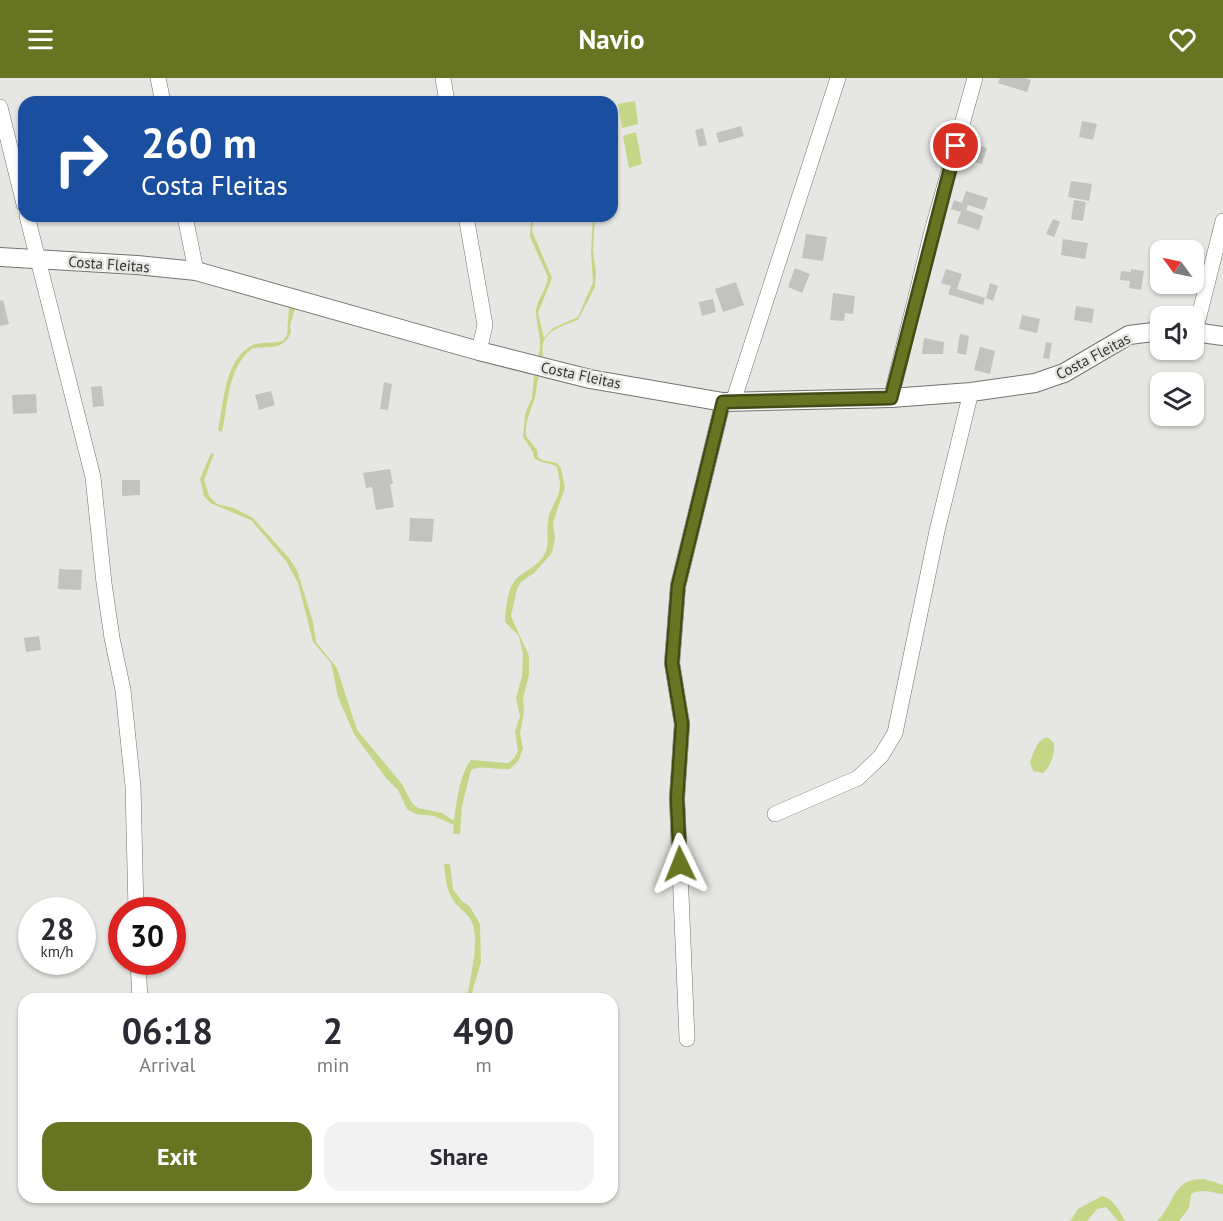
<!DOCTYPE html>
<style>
body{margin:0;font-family:"PT Sans",sans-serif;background:#f2f2f3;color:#2b2b33;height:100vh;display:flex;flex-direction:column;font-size:22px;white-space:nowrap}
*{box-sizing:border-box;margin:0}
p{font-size:20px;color:#7c7c81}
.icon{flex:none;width:33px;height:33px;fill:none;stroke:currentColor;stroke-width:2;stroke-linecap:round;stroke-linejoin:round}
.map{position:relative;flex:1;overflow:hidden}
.details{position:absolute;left:18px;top:915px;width:600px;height:210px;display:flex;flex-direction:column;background:#fff;border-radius:18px;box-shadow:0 2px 4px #0004}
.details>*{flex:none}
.top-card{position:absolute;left:18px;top:18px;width:600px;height:126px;border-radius:18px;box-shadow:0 2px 4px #0004;background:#1a4fa0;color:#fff;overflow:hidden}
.needle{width:39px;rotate:303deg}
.tools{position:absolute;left:1150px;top:162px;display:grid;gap:12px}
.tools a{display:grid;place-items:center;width:54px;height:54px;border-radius:12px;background:#fff;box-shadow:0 2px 4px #0004;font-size:30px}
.speed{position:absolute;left:18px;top:819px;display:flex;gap:12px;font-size:30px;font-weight:700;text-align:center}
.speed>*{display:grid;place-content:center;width:78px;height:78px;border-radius:50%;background:#fff;box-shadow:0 2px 4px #0004;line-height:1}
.speed small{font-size:15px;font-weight:400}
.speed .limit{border:9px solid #d22;background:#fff;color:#111}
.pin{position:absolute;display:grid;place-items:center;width:51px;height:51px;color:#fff;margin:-26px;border:3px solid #fff;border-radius:50%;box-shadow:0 2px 6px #0007}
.me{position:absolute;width:66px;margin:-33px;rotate:358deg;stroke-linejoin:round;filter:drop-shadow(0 0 4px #0008)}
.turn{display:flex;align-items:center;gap:21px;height:126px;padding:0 24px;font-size:27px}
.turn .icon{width:78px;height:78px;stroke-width:2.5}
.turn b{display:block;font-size:42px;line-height:51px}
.eta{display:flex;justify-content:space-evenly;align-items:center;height:102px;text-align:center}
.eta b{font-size:36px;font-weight:600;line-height:42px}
.button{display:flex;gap:12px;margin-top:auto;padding:12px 24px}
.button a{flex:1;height:69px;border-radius:18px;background:#677522;color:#fff;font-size:24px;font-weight:600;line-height:69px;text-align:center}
.button a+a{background:#f2f2f3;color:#2b2b33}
header{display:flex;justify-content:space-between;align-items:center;height:78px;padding:0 24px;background:#677522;color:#fff;font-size:27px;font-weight:600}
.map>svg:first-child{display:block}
.water{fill:#c5d787}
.building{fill:#c2c3bf}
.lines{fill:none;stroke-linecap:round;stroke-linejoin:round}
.minor-casing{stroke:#737470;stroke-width:16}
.major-casing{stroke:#737470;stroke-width:20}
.minor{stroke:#fff;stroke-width:15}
.major{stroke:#fff;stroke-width:18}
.route-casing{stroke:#434c16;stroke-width:15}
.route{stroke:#677522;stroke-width:10}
.labels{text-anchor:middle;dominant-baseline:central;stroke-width:5;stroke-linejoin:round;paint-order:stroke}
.street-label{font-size:15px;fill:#363634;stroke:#e6e7e3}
</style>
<header><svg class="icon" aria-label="menu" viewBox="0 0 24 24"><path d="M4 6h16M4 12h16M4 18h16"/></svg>Navio<svg class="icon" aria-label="heart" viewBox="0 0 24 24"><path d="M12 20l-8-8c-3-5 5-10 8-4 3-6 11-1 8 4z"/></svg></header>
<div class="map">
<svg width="1223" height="1143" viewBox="0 0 1223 1143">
<rect width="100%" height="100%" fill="#e6e7e3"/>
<path class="water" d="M635 23 638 46 622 50 618 26Z
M636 54 642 86 629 90 623 58Z
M531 138H534L532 153 552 200 538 235 544 260 553 250 578 239 593 204 591 173 593 138H595L593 173 596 194 595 209 578 242C567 246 546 252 543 266 542 270 543 276 543 281L538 279C543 264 537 251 536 236 535 223 547 212 548 199L530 159Z
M289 229 295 231 290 247 291 254C284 273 269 268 253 270 228 287 228 327 222 354L218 352C224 325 224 283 251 268 260 263 272 266 283 263L287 257Z
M534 298 539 299C536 306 537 312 535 319 530 335 526 340 526 358L537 372 538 379 542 382 557 385 561 390 565 410 553 444 555 460 552 475 534 495 521 504 517 511 511 538 529 578V597L523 620 524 635 520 655 523 670 519 682 510 691C499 692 479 687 471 692L462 728 460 756H453L454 747 434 738 416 736 407 731 398 712 386 700 354 656 338 619 331 585 313 564 298 505 286 483 251 442 210 425 204 418 200 401 211 375 214 376 204 402 209 418 217 426 234 430 253 440 289 480 297 492 313 544 316 564 337 590 357 652 402 706 412 725 418 730 442 735 454 743C456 726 460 695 471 682L508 685 514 680 518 673 515 653 520 638 516 620 522 598 523 576 519 558 505 544C505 532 508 508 517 500 526 492 540 487 545 475 550 464 546 454 548 443 549 431 560 419 560 408 560 402 558 395 557 389 549 384 542 386 534 380L533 374 523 359 525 336 532 320Z
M1047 659 1054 665C1055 676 1051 688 1043 695L1033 693 1030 684C1034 675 1036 662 1047 659Z
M444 786H450L453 811 461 822 470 829 480 846 481 884 470 921H467C470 898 479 869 473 847 469 835 459 831 453 822 446 812 445 797 444 786Z
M1205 1101 1223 1107V1116C1211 1115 1203 1110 1191 1116L1189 1130 1179 1143H1157C1176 1125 1171 1100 1205 1101Z
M1102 1118C1114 1121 1119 1133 1125 1143H1118L1106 1129 1097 1131 1087 1143H1070L1078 1131Z"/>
<path class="building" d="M1000 0H1025L1031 2 1027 14 998 5Z
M1082 43 1097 46 1093 62 1079 59Z
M741 48 744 58 719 65 716 55Z
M703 50 707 67 699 69 695 52Z
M970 64 987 70 982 86 965 81Z
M1071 103 1092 106 1089 123 1068 119Z
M966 113 988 120 984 132 968 127 966 132 983 138 979 152 957 145 961 134 951 131 954 122 962 125Z
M1074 122 1086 124 1083 143 1071 141Z
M1053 141 1060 144 1054 159 1046 156Z
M806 156 827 159 823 183 802 180Z
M1063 161 1088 165 1085 181 1061 177Z
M795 190 810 196 802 215 788 209Z
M946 191 962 196 957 211 985 220 983 227 948 216 951 208 941 205Z
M1131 191 1144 193 1141 212 1129 210 1130 203 1120 202 1121 193 1131 194Z
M736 204 744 227 723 234 715 211Z
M990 205 998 208 993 223 986 220Z
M833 215 855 218 853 236 845 235 844 243 830 242Z
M713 221 716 234 702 238 699 224Z
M3 222 9 246 0 248V223Z
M1076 228 1094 231 1092 245 1074 242Z
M1022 237 1040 241 1037 255 1019 251Z
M960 256 969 258 966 277 957 275Z
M924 260 944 264 943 276H922Z
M1046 264 1052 265 1049 281 1043 280Z
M980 269 995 273 990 296 974 292Z
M384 304 392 306 388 332 380 331Z
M102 308 104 328 93 329 91 309Z
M271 313 275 327 259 332 255 317Z
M36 316 37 335 13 336 12 317Z
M390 391 393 406H390L394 429 376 432 372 409 366 410 363 395Z
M122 402H140V417L122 418Z
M410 440 434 441 432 464 409 463Z
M59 491 82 492 81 512 58 511Z
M39 558 41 572 26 574 24 560Z
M32 850V867L25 868 22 851Z"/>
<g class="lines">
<defs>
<path id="minor" d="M158 0 163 24
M443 0 447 24
M0 29 24 126
M27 138 93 399 104 505 112 560 123 612 133 708 136 832
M185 138 196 193
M466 138 485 247 479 273
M1195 254 1223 143
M891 320 932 153 975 0
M733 324 838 0
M775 736 858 700 881 678 895 655 937 453 971 314
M138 884 140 921
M687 961 677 720 682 646 672 585 678 508 723 324"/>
<path id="major" d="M0 179 137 187 196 193 479 273 590 301 723 324 891 320 971 314 1035 305 1064 295 1129 257 1161 253
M1194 254 1223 258"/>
</defs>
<use href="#minor" class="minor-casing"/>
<use href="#major" class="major-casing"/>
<use href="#minor" class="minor"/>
<use href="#major" class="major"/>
</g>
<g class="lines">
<defs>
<path id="route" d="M680 786 677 720 682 646 672 585 678 508 723 324 891 320 956 68"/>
</defs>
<use href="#route" class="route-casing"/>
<use href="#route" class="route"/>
</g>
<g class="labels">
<g class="street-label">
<text transform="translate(109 186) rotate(4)">Costa Fleitas</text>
<text transform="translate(1093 278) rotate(-28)">Costa Fleitas</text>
<text transform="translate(581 297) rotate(12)">Costa Fleitas</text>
</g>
</g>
</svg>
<div class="tools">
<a><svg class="needle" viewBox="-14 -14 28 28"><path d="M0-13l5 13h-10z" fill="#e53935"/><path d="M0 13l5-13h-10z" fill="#7c7c81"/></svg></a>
<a><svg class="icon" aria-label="sound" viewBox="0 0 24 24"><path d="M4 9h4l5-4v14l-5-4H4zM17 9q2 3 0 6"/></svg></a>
<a><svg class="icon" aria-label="layers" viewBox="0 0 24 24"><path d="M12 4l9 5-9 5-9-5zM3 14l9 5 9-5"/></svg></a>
</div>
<div class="speed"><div>28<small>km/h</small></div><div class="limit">30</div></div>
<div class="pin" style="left:956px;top:68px;background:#d93025"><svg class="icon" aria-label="arrive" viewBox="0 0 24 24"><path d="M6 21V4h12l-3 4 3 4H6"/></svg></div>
<svg class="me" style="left:680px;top:786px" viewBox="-20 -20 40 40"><path d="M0-17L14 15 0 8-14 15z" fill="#677522" stroke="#fff" stroke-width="4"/></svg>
<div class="top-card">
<div class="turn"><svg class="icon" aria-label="right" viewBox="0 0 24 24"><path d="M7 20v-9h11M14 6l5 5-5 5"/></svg><div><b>260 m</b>Costa Fleitas</div></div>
</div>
<section class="details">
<div class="eta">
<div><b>06:18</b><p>Arrival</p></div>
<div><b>2</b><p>min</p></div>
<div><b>490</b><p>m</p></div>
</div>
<div class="button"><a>Exit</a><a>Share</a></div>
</section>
</div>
